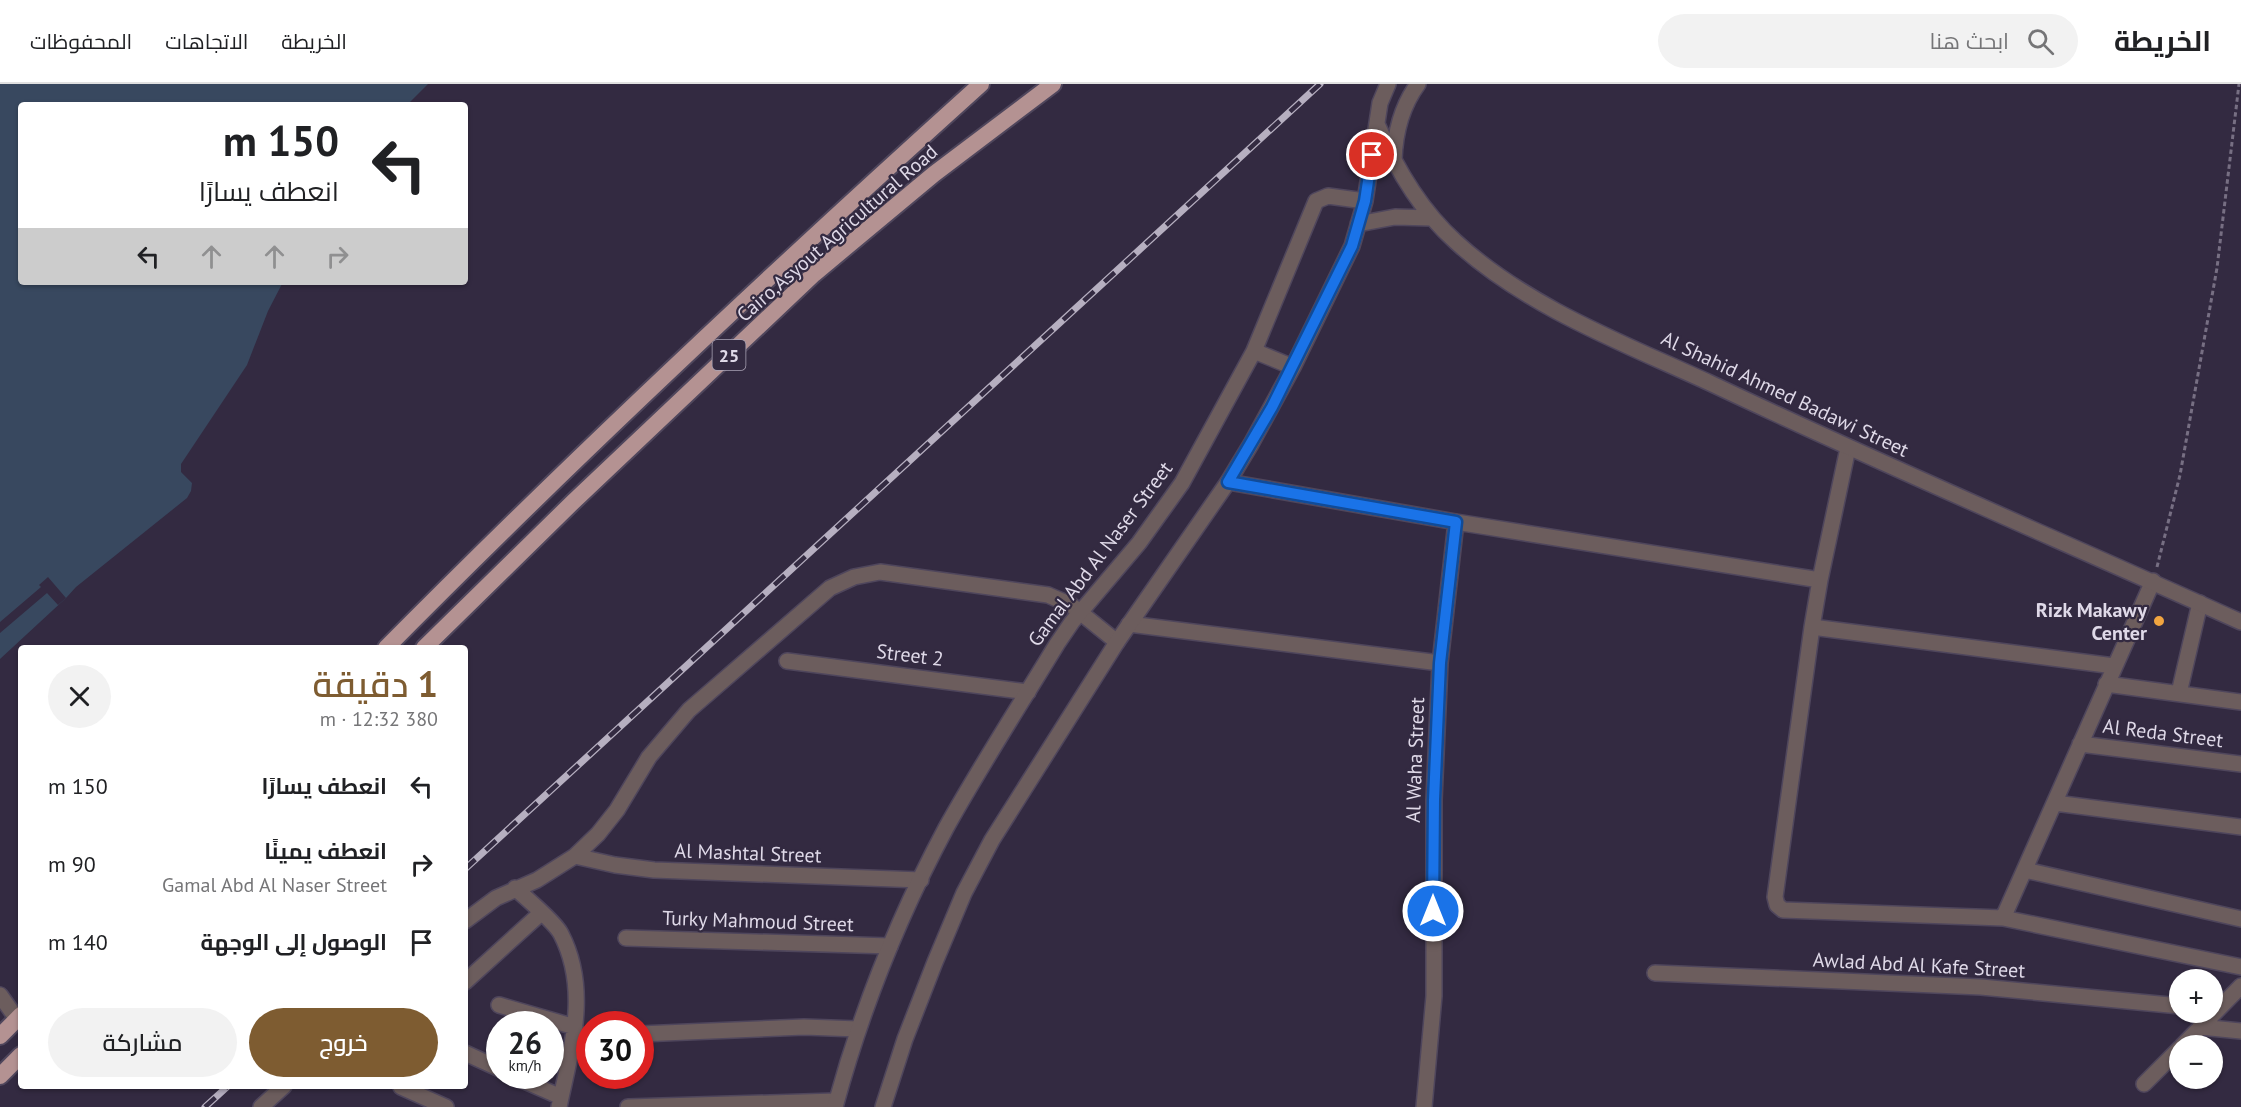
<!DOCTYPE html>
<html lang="ar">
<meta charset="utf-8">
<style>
body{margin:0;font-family:"PT Sans",Cairo,sans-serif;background:#f2f2f2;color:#202124;direction:rtl;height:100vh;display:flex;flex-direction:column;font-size:22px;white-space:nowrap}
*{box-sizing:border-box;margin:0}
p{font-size:20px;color:#757577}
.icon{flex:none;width:33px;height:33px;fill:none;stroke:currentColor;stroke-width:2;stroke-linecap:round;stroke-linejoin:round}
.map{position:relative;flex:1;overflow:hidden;direction:ltr}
.panel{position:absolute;left:18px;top:561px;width:450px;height:444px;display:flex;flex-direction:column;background:#fff;border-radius:6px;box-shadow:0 2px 4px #0004;direction:rtl}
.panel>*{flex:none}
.guide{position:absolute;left:18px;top:18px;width:450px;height:183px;border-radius:6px;box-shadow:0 2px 4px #0004;direction:rtl;background:#fff;color:#202124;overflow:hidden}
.tools{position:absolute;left:2169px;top:885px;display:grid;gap:12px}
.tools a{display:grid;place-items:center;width:54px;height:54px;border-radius:50%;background:#fff;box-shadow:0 2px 4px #0004;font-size:30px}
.speed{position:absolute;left:486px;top:927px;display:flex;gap:12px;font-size:30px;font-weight:700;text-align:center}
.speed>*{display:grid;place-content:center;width:78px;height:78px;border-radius:50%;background:#fff;box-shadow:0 2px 4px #0004;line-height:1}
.speed small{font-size:15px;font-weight:400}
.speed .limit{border:9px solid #d22;background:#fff;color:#111}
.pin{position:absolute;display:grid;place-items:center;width:51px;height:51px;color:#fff;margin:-26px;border:3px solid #fff;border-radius:50%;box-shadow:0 2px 6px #0007}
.me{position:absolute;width:66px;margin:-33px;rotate:0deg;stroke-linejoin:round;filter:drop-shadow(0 0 4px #0008)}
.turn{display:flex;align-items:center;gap:21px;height:126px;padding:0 30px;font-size:27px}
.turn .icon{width:78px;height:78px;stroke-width:2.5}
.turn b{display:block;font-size:42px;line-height:51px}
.lanes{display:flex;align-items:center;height:57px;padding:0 30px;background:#0003;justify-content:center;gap:30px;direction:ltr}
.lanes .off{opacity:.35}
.round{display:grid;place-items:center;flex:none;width:63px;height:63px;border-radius:32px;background:#f2f2f2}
.head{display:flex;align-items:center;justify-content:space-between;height:102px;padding:0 30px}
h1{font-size:36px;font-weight:600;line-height:45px;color:#7e5c31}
.action{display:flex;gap:12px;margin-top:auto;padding:12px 30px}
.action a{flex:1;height:69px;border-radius:36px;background:#7e5c31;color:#fff;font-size:24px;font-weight:600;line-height:69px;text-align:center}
.action a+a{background:#f2f2f2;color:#202124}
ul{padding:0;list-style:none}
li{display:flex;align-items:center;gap:18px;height:78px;padding:0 30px}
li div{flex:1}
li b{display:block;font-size:22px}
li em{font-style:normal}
header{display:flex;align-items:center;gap:36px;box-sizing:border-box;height:84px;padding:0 30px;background:#fff;border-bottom:2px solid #e0e0e0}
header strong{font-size:28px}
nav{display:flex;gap:33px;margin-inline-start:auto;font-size:21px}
.search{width:420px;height:54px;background:#f2f2f2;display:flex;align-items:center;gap:15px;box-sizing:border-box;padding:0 21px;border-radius:33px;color:#757577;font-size:22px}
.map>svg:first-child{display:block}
.water{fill:#38485f}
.pier{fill:#332a41}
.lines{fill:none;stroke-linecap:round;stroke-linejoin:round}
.minor-casing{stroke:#4f465c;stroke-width:18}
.tertiary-casing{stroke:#4f465c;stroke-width:18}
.trunk-casing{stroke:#4f465c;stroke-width:20}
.path{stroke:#776f83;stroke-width:3;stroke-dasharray:4.5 3;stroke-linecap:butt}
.minor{stroke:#6c5d5d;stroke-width:15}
.tertiary{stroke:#6c5d5d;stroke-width:15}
.trunk{stroke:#b49292;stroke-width:16}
.rail-casing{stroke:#b6afc0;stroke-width:7}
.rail{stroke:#332a41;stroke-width:4.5;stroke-dasharray:14;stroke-linecap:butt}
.route-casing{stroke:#114b97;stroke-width:15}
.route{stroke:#1a73e8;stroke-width:10}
.poi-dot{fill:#f1a540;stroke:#332a41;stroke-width:2}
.labels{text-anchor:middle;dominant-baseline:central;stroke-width:4.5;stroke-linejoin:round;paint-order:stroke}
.shield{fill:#332a41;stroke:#aba4b6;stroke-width:1.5}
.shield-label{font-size:18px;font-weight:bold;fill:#dfd9e8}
.street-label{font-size:20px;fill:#dfd9e8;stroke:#332a41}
.poi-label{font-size:20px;font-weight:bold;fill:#dfd9e8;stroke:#332a41;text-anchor:end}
</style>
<header>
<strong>الخريطة</strong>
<div class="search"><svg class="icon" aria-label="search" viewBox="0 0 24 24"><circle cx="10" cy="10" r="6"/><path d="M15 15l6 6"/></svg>ابحث هنا</div>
<nav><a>الخريطة</a><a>الاتجاهات</a><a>المحفوظات</a></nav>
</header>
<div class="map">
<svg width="2241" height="1023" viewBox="0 0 2241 1023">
<rect width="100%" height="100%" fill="#332a41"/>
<path class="water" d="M0 0H428L407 21H21V198H283L268 227 247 281 181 380V388L192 399 191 407 187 414 76 503 66 514 0 575Z"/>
<path class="pier" d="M48 493 66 514 58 521 47 509 0 549V538L41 503 39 501Z"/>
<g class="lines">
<defs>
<path id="minor" d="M1848 364 1820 496 1812 543 1775 813 1777 821 1783 826 2003 834 2241 883
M1228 398 1456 438 1820 496
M1129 540 1440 579
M1812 543 2114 582
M787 577 1028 608
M2106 600 2241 618
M2179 609 2200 519
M2080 660 2241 680
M2055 719 2241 743
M575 772 615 781 654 786 921 796
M2025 786 2241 835
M515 804C527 815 555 838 561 850 590 906 571 965 559 1023
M2003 834 2153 497
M465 837 496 814 537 796 575 772 598 750 617 726 649 673 689 626 830 504 854 493 880 488 1048 511 1071 521 1117 558
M626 854 890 862
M1655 889 1981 903 2180 922
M465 898 541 829
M0 911 17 935
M499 921 575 943
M2200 943 2241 947
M640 950 804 943 858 945
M2182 962 2241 902
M465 969 500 985
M513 992 561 1013
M2144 1000 2180 964
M401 1003 446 1023
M261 1023 284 1002
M628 1023 836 1017
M1424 1023 1434 912V716L1440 579 1456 438"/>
<path id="tertiary" d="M1377 40C1396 85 1420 126 1456 158 1527 223 1623 259 1710 299 1885 382 2064 458 2241 538
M1394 76C1395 48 1401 23 1418 0
M1358 140 1395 133 1431 134
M1254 267 1293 283
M835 1023C861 927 899 832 946 744 981 681 1020 621 1057 560L1072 538 1139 459 1182 399 1254 267 1316 117 1328 112 1365 117
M883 1023 905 955 935 878 964 809 992 756 1117 558 1228 398 1251 360 1293 283 1352 162 1365 117 1380 19 1388 0"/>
<path id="trunk" d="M386 564C578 370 778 183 981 0
M424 564 573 418 814 190 934 90 1053 0
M0 952 21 931
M0 992 21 971"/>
</defs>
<use href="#minor" class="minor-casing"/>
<use href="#tertiary" class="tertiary-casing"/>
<use href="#trunk" class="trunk-casing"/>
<path class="path" d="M2157 483 2180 391 2217 184 2239 0"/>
<use href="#minor" class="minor"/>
<use href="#tertiary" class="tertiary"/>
<use href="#trunk" class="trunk"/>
<defs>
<path id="rail" d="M465 785 1320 0
M205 1023 228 1002"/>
</defs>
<use href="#rail" class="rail-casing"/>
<use href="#rail" class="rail"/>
</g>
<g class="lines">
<defs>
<path id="route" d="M1372 71 1365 117 1352 162 1272 323 1228 398 1456 438 1440 579 1434 716 1433 827"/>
</defs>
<use href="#route" class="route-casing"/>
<use href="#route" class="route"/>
</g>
<circle class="poi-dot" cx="2159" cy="537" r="6"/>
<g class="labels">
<rect class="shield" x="712.5" y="256" width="33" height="30" rx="4.5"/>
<g class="shield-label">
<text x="729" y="271">25</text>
</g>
<g class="street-label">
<text transform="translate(837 149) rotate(-41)">Cairo,Asyout Agricultural Road</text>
<text transform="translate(1785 310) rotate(25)">Al Shahid Ahmed Badawi Street</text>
<text transform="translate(1100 470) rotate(-53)">Gamal Abd Al Naser Street</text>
<text transform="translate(910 571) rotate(7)">Street 2</text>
<text transform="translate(2163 649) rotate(7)">Al Reda Street</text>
<text transform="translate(1415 676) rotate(-88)">Al Waha Street</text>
<text transform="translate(748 769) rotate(2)">Al Mashtal Street</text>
<text transform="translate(758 837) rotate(2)">Turky Mahmoud Street</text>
<text transform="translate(1919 881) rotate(3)">Awlad Abd Al Kafe Street</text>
</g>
<g class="poi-label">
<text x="2147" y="526">Rizk Makawy<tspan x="2147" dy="23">Center</tspan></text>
</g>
</g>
</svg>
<div class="tools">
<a>+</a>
<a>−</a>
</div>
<div class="speed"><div>26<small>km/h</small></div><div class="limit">30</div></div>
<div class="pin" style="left:1372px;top:71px;background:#d93025"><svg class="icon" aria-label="arrive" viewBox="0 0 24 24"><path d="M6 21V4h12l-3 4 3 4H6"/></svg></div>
<svg class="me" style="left:1433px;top:827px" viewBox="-20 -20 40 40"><circle r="17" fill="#1a73e8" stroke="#fff" stroke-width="3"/><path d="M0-11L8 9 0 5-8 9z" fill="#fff"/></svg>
<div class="guide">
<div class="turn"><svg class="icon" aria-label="left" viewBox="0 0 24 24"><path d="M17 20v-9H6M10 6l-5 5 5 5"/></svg><div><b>150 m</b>انعطف يسارًا</div></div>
<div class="lanes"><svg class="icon" aria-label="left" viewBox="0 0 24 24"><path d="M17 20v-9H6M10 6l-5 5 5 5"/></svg><svg class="icon off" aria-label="ahead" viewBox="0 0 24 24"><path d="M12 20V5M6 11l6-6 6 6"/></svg><svg class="icon off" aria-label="ahead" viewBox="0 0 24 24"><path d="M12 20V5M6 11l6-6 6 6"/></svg><svg class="icon off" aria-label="right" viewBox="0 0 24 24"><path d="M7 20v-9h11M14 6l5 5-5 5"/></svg></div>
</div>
<section class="panel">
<div class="head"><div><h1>1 دقيقة</h1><p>380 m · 12:32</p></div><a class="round"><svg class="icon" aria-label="close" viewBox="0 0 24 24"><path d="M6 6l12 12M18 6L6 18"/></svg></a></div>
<ul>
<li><svg class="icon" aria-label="left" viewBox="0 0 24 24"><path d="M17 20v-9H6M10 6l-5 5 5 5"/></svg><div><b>انعطف يسارًا</b></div><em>150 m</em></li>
<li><svg class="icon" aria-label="right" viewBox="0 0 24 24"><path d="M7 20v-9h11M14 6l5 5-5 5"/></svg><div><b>انعطف يمينًا</b><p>Gamal Abd Al Naser Street</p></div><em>90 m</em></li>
<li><svg class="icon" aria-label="arrive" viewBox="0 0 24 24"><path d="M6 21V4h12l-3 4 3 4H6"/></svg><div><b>الوصول إلى الوجهة</b></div><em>140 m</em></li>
</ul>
<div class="action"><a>خروج</a><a>مشاركة</a></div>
</section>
</div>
